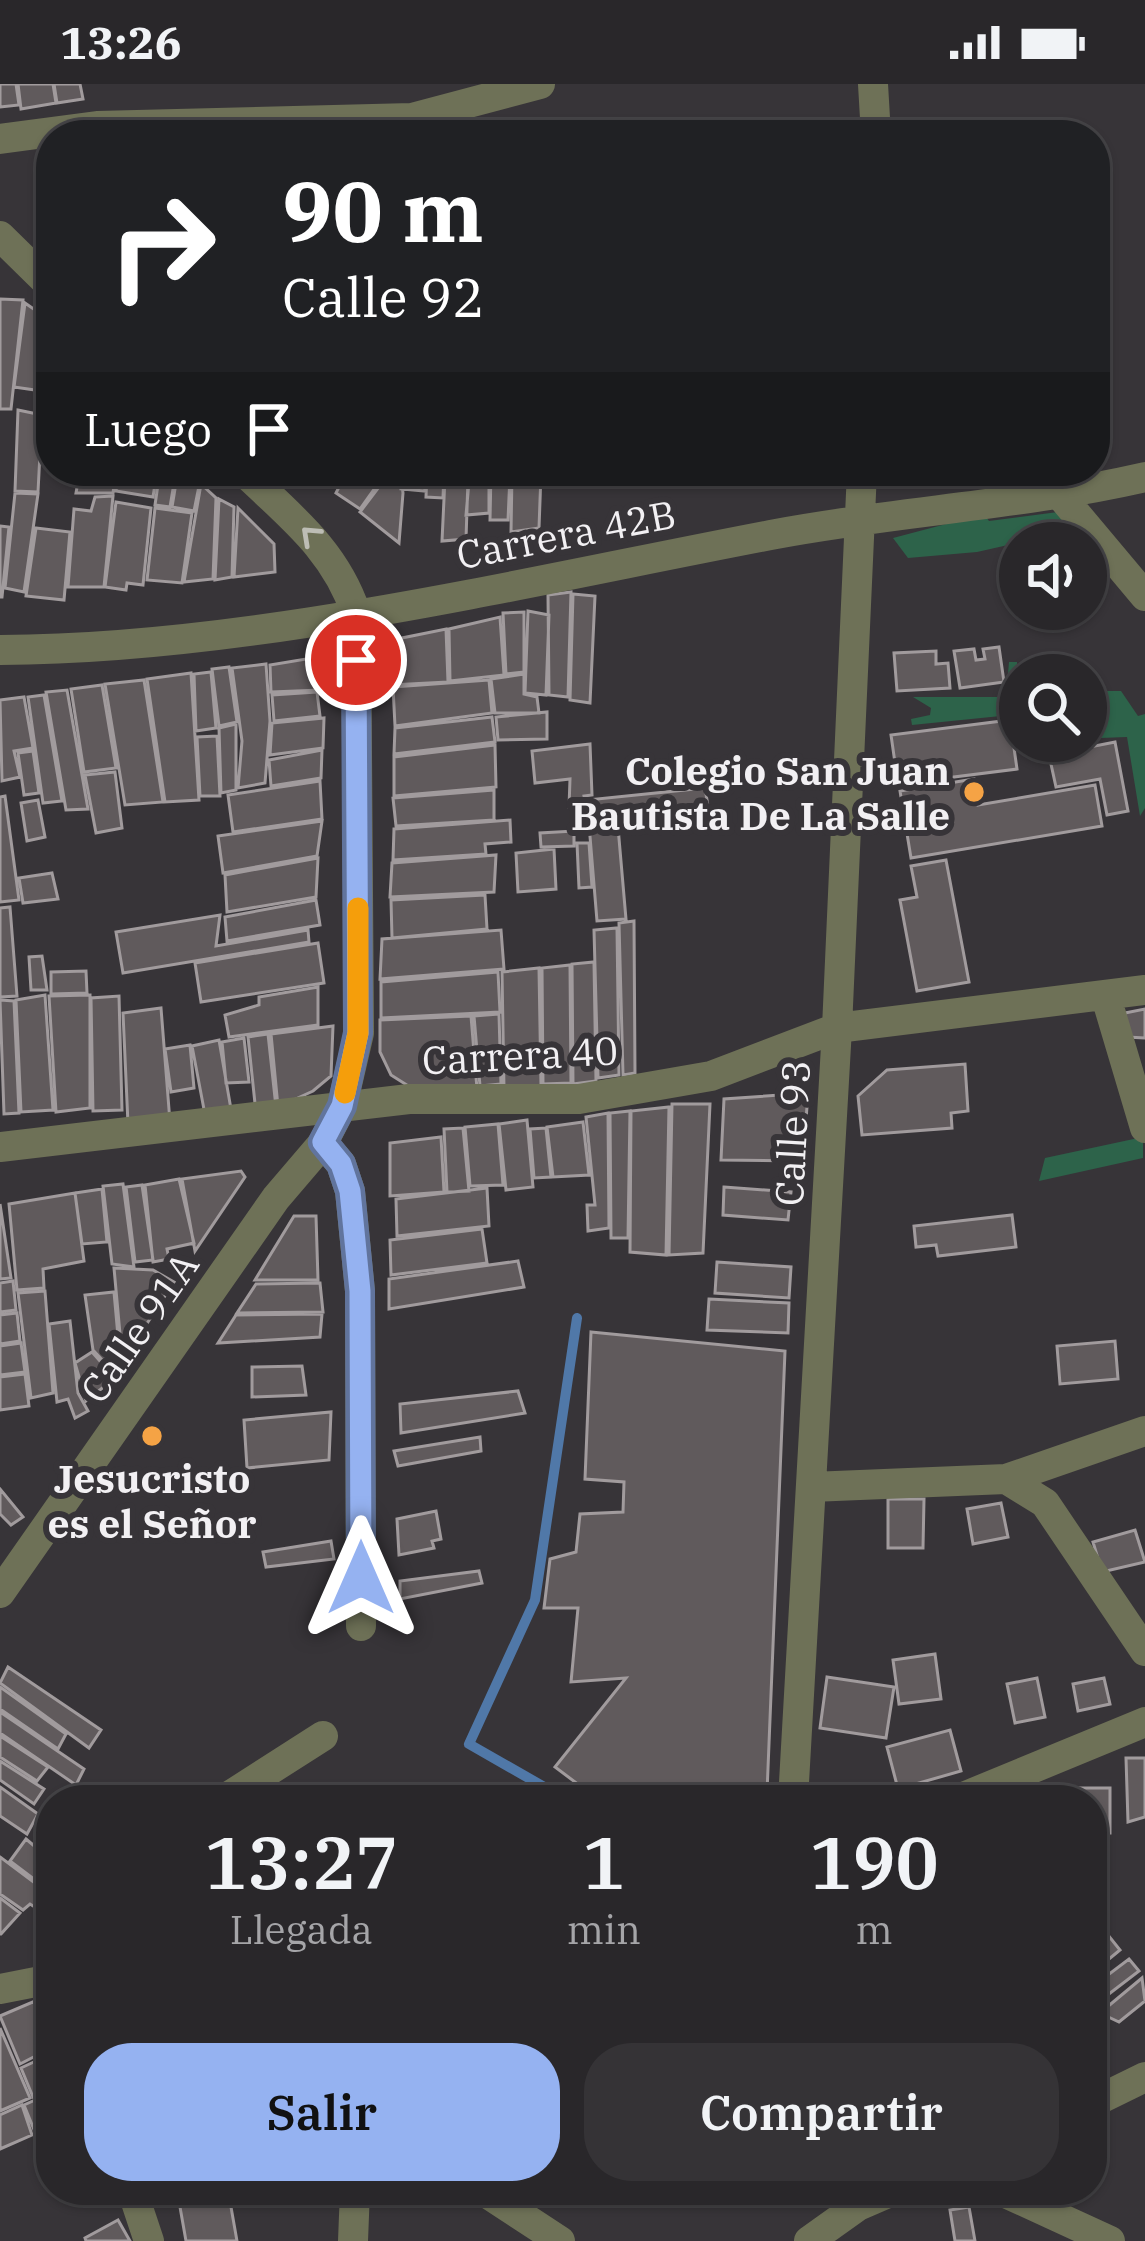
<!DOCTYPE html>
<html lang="es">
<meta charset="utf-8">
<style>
body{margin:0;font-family:"IBM Plex Serif",serif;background:#353336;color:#f1f3f6;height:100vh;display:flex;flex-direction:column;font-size:45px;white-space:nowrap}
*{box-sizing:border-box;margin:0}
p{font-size:39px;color:#a5a5a8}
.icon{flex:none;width:66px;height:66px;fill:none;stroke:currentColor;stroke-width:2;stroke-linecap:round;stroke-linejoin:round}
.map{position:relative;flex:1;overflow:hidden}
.drawer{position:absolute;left:36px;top:1701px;width:1071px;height:420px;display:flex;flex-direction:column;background:#29272a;border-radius:48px;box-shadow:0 3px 9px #0004,0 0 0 3px #454447}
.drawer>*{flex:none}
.top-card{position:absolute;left:36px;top:36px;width:1074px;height:366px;border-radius:48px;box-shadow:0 3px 9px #0004,0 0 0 3px #454447;background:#202124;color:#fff;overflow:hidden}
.fabs{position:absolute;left:999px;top:438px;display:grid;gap:24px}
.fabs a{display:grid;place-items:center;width:108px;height:108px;border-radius:50%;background:#29272a;box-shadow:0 3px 9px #0004,0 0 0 3px #454447;font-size:60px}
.pin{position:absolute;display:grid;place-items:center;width:102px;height:102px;color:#fff;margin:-51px;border:6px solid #fff;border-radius:50%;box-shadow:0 3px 12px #0007}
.me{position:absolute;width:132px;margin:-66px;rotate:0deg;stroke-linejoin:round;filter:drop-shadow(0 0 9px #0008)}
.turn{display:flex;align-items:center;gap:42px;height:252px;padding:0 48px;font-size:54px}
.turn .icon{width:156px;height:156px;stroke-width:2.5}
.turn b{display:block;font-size:84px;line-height:102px}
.then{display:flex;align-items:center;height:114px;padding:0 48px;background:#0003;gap:24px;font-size:45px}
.eta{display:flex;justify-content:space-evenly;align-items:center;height:204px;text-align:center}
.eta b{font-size:72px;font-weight:600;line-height:84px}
.primary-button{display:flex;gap:24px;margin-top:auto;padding:24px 48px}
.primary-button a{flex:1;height:138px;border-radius:48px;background:#95b2f1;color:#111;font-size:48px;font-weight:600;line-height:138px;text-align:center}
.primary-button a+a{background:#353336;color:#f1f3f6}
.status{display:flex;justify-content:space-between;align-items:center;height:84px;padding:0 60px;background:#29272a;direction:ltr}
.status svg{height:33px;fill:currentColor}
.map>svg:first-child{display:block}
.green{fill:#2d634a}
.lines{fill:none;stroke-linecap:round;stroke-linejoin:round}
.stream{stroke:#5078a8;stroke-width:10}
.building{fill:#605a5c;stroke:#a19b9d;stroke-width:3}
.minor{stroke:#6e7157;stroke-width:30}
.oneway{stroke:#bdbdb5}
.route-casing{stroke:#61749d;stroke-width:30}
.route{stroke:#95b2f1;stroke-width:21}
.slow{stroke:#f59e0b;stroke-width:21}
.poi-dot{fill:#f5a345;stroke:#373438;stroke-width:4.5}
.labels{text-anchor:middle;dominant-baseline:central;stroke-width:12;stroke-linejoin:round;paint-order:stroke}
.street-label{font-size:39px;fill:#f2f0f3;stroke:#373438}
.poi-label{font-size:39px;font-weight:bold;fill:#f2f0f3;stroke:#373438;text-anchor:end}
</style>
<div class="status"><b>13:26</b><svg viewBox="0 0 49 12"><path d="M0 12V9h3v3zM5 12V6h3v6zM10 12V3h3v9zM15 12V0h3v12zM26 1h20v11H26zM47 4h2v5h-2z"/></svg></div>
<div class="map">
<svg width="1145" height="2157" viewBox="0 0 1145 2157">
<rect width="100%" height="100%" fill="#373438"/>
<path class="green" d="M1058 428 1069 447 977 468 908 474 893 454 984 430 989 437Z
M1009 578H1017L1020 630 912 641 911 635 930 631 931 624 913 613H1006Z
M1096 591 1106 607H1121L1138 632 1145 630V724L1140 732 1127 653 1100 654 1090 592Z
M1143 1053V1074L1039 1097 1045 1074Z"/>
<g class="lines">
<path class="stream" d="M567 1716 469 1660 535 1516 577 1234"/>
</g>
<path class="building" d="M0 0H16L19 21 0 23Z
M18 0H53L56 19 21 25Z
M54 0H80L83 15 57 19Z
M0 215 23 216 11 325H0Z
M25 219 51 237V273L42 307 14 303Z
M51 286V361H42L45 310Z
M18 326 42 331 38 408 15 407Z
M80 387H116L113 409H76Z
M118 387H157L153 413 116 407Z
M160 387H176L170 423 155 421Z
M178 387H190L200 397 194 427 172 423Z
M347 387H387L360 425 336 409Z
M391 387 400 388 403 409 399 459 360 428Z
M403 387H425V407L401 405Z
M427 387H444L443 414 426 413Z
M470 387H489V429L466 431Z
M491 389 510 391 508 436H490Z
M541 390 539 444 511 448 512 391Z
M445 394 468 395 466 455 442 457Z
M201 400 216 414 213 495 184 498Z
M15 409 38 410 24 508 5 504Z
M113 412 104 503H68L74 425 91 427 95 413Z
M219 415 234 423 232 493 215 496Z
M116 418 151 424 143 501 127 499 126 506 105 503Z
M155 424 192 429 182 499 147 496Z
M238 424 274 460 275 488 234 493Z
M0 442 9 443 2 513H0Z
M36 444 70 448 64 516 26 512Z
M571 508 568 613 549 611 548 511Z
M573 510 595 512 590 619 570 616Z
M528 527 549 531 546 611 525 609Z
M524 528V588L506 590 503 529Z
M500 533 504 591 450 597 449 545Z
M446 545 448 598 390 601 389 564 402 554Z
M999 563 1004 598 960 604 954 567 974 565 976 576 985 575 983 565Z
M936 567V580L948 579 950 604 897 607 894 569Z
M312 574 323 581 321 606 271 608 270 581Z
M266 580 270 637 265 699 238 704 242 657 232 584Z
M229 583 237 638 219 642 212 585Z
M211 588 216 644 196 647 194 590Z
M191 589 199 716 165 718 147 595Z
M524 590V610L537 613 539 629H495L491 595Z
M144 596 163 718 125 721 105 600Z
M489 596 492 629 395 642 393 603Z
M102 601 116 684 84 688 71 605Z
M67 606 88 725 66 726 46 608Z
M317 608 320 632 274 637 272 611Z
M44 611 62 717 43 719 28 613Z
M24 613 33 664 14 667 20 693 2 697 0 616Z
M547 628V655L498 656 496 633Z
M492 633 495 658 394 670 395 644Z
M324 634 323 664 270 671 272 639Z
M1010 636 1017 685 898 700 891 651Z
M236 640V706L221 709 219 644Z
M217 652 220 712H200L197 653Z
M1115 658 1128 727 1107 731 1100 695 1056 703 1049 671Z
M590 660 592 711 584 712 586 722 569 723 570 695 535 699 532 667Z
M495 661 496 703 394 712V673Z
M322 666 321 694 271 702 269 676Z
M33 667 39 709 24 711 18 669Z
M115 688 122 744 96 749 85 691Z
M974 695 978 721 1095 701 1102 742 911 774 900 707Z
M320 697 322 735 233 748 228 711Z
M705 704 710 734 618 743 626 835 597 837 587 716Z
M494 706V736L396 742 393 714Z
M5 712 19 816 0 818V713Z
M38 716 45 753 27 757 21 719Z
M510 736 511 758 485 760 486 770 393 776 394 745Z
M322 737 317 772 223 789 218 752Z
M574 747V762L541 763 540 749Z
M577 759H589L592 803 579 804Z
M554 765 556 805 518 808 516 769Z
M496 771 494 808 390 813 392 779Z
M318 774 316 813 227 828 225 791Z
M946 776 969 898 917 907 900 816 917 813 911 782Z
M52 789 58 815 23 819 19 794Z
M485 811 487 845 392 854 391 816Z
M316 816 320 841 227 857 225 833Z
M10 823 17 912 0 913V824Z
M220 831 216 862 308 846 309 858 123 889 116 848Z
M634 837 635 989 623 991 619 839Z
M617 844 619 991 598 994 594 846Z
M501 846 504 885 380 895 382 855Z
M318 859 324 899 201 918 195 879Z
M42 872 47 906H31L29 873Z
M594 878 596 997 573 1000 572 880Z
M570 881 571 999 543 1000 542 884Z
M539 884 541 1002 504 1005 502 888Z
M86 887 87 909 51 910V888Z
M498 888 500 928 381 934V898Z
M318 903V941L229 953 225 931 259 921V913Z
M45 911 53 1026 21 1028 16 916Z
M90 911V1024L56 1028 49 912Z
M119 912 122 1026 93 1027 91 914Z
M0 916 14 917 19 1029 4 1030Z
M161 924 170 1038 128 1040 123 929Z
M1145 925V954L1127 953 1125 929Z
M499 930 501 1000 480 1002 474 932Z
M471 932 477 1005 421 1010 391 991 380 968V936Z
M333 942 331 992 313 1007 278 1023 271 950Z
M268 950 276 1023 256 1029 248 953Z
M244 954 249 998 226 999 222 958Z
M219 956 232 1031 206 1036 192 962Z
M190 961 194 1004 171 1008 165 965Z
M965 980 968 1027 951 1029 952 1044 862 1051 858 1012 887 986Z
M808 1009 803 1077 721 1076 724 1015Z
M672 1020H710L703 1169 669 1171Z
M669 1023 666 1171 630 1168 631 1027Z
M630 1027 628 1154H611L610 1029Z
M608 1029 609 1144 588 1147 587 1121H595L586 1033Z
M527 1036 533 1103 506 1106 499 1040Z
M583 1038 589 1091 553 1093 547 1043Z
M498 1040 503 1101 470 1102 465 1043Z
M463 1044 469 1107 447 1108 444 1045Z
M546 1044 551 1093 534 1094 530 1045Z
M441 1053 444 1108 390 1112V1059Z
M241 1087 245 1093 195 1167 182 1095Z
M179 1095 194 1159 167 1165 169 1175 153 1178 145 1101Z
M123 1100 134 1183 112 1180 103 1102Z
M142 1101 153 1176 135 1178 126 1103Z
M724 1103 791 1108 788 1136 723 1131Z
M487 1104 489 1142 397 1152 396 1115Z
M102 1105 107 1158 82 1160 75 1109Z
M75 1109 84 1177 43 1185 44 1204 17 1206 9 1120Z
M0 1120 11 1194 0 1195Z
M1012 1131 1016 1163 938 1172 936 1161 916 1163 914 1142Z
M294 1132H316L318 1196H255Z
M482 1145 487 1179 391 1191 390 1156Z
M518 1177 524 1203 389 1225V1195Z
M717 1178 791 1183 789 1214 715 1209Z
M114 1184 153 1186 174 1198 131 1264 121 1261Z
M13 1197 16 1226 0 1228V1199Z
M320 1199 323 1228 237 1229 256 1200Z
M45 1207 53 1309 31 1314 18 1209Z
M114 1208 119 1263 129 1266 115 1290 93 1266 85 1211Z
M709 1215 789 1219 788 1249 707 1246Z
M17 1229 20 1257 0 1260V1231Z
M322 1230 320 1253 218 1259 236 1231Z
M70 1237 78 1309 88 1327 75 1334 68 1315 57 1318 49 1240Z
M591 1248 785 1267 767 1709 701 1716H599L555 1683 626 1594 571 1598 578 1524H544L550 1475 576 1468 580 1430 623 1428 624 1398 585 1395Z
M1115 1257 1118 1295 1060 1300 1057 1262Z
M21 1259 25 1288 0 1291V1262Z
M92 1268 115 1294 86 1317 75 1279Z
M302 1282 306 1311 252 1313V1283Z
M25 1290 29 1322 0 1326V1293Z
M518 1307 525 1329 401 1349 400 1320Z
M331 1328 329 1376 247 1384 244 1336Z
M480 1353 481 1367 398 1382 394 1367Z
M0 1405 23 1433 11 1441 0 1430Z
M888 1415H924L923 1464H888Z
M1001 1419 1008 1453 973 1460 967 1425Z
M436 1427 441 1455 432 1457 434 1464 399 1471 397 1435Z
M1135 1446 1145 1478 1102 1488 1093 1458Z
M331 1457 334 1475 266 1483 263 1468Z
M479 1487 482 1499 400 1515V1497Z
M935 1570 941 1615 899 1620 893 1576Z
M8 1583 101 1646 89 1664 0 1599Z
M827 1593 894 1603 886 1654 820 1644Z
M1037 1594 1045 1633 1015 1639 1007 1600Z
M1104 1594 1110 1620 1078 1627 1073 1600Z
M0 1603 66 1650 58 1665 0 1625Z
M0 1628 84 1685 76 1701 0 1649Z
M950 1646 961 1687 898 1705 887 1663Z
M0 1652 48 1683 37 1697 0 1673Z
M1126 1674H1145V1733L1128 1738Z
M0 1677 44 1705 34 1720 0 1696Z
M0 1703 38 1730 27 1750 0 1732Z
M1071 1704H1110V1749H1092V1716H1071Z
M26 1755 51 1776V1808L10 1777Z
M0 1773 51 1811 41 1827 30 1820 23 1826 0 1810Z
M0 1814 20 1829 1 1850H0Z
M1092 1831 1120 1866 1092 1889Z
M1129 1875 1139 1887 1092 1923V1903Z
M1142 1894 1145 1917 1119 1938 1100 1929Z
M35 1917 51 1964 20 1980 0 1932Z
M1092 1926H1097L1101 2004 1092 2005Z
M0 1944 30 2014 0 2027Z
M51 1970V2004L33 2013 21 1984Z
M51 2009V2042L35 2048 24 2021Z
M22 2021 32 2051 0 2065V2031Z
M177 2106H228L237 2157H186Z
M969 2123 975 2157H955L950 2126Z
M118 2136 130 2157H86L85 2154Z"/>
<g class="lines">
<path class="minor" d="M873 0 876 51
M0 55 97 42 412 34 540 0
M0 152 51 202
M1061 412 1145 512
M0 566C251 565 528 497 776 450 898 427 1023 421 1145 393
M1106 913 1145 1044
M323 1059 341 1080 350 1107 360 1207 361 1542
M0 1063 409 1015H579L711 992 837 944 1145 906
M1006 1395 1045 1419 1145 1567
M811 1403 1006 1395 1145 1347
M0 1509 276 1114 323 1059 342 1022 359 949 356 529C335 466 290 432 243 387
M223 1716 323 1652
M451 1716H465
M793 1716 837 944 862 387
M956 1716 1145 1638
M0 1905 51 1895
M1092 2019 1145 1993
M132 2106 149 2157
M482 2106 560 2157
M999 2106 1110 2157
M353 2157 355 2106
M809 2157 858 2122 895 2106"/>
</g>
<defs><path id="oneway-chevron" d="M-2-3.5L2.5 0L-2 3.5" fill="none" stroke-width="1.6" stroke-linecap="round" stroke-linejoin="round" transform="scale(3)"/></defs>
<use class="oneway" href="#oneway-chevron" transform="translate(310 451) rotate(-137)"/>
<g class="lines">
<defs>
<path id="route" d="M356 576 358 949 342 1022 323 1058 341 1080 350 1107 360 1207 361 1494"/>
</defs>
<use href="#route" class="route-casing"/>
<use href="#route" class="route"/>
<path class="slow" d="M345 1009 358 949V824"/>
</g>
<g class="poi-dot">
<circle cx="974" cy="708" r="12"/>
<circle cx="152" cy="1352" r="12"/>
</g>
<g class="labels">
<g class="street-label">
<text transform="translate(566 450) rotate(-11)">Carrera 42B</text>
<text transform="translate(520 971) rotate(-3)">Carrera 40</text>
<text transform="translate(792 1049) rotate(-87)">Calle 93</text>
<text transform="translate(139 1243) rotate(-55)">Calle 91A</text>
</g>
<g class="poi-label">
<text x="950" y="686">Colegio San Juan<tspan x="950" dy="45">Bautista De La Salle</tspan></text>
<text x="152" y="1394" text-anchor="middle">Jesucristo<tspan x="152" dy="45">es el Señor</tspan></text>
</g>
</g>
</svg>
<div class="fabs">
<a><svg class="icon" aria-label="sound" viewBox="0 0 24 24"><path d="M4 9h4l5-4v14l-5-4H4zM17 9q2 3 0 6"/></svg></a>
<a><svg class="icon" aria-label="search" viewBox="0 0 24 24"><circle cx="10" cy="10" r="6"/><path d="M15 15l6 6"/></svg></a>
</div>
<div class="pin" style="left:356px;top:576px;background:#d93025"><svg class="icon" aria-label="arrive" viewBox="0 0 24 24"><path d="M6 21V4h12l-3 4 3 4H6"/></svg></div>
<svg class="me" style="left:361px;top:1494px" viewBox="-20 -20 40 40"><path d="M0-17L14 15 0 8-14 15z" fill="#95b2f1" stroke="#fff" stroke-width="4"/></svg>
<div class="top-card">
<div class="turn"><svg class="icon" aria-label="right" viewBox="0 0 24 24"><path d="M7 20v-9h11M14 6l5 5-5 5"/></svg><div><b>90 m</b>Calle 92</div></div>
<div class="then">Luego<svg class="icon" aria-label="arrive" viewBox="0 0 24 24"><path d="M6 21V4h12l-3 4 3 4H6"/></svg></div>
</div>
<section class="drawer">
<div class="eta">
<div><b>13:27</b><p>Llegada</p></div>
<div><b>1</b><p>min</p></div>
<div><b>190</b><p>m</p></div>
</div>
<div class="primary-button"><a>Salir</a><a>Compartir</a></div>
</section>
</div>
